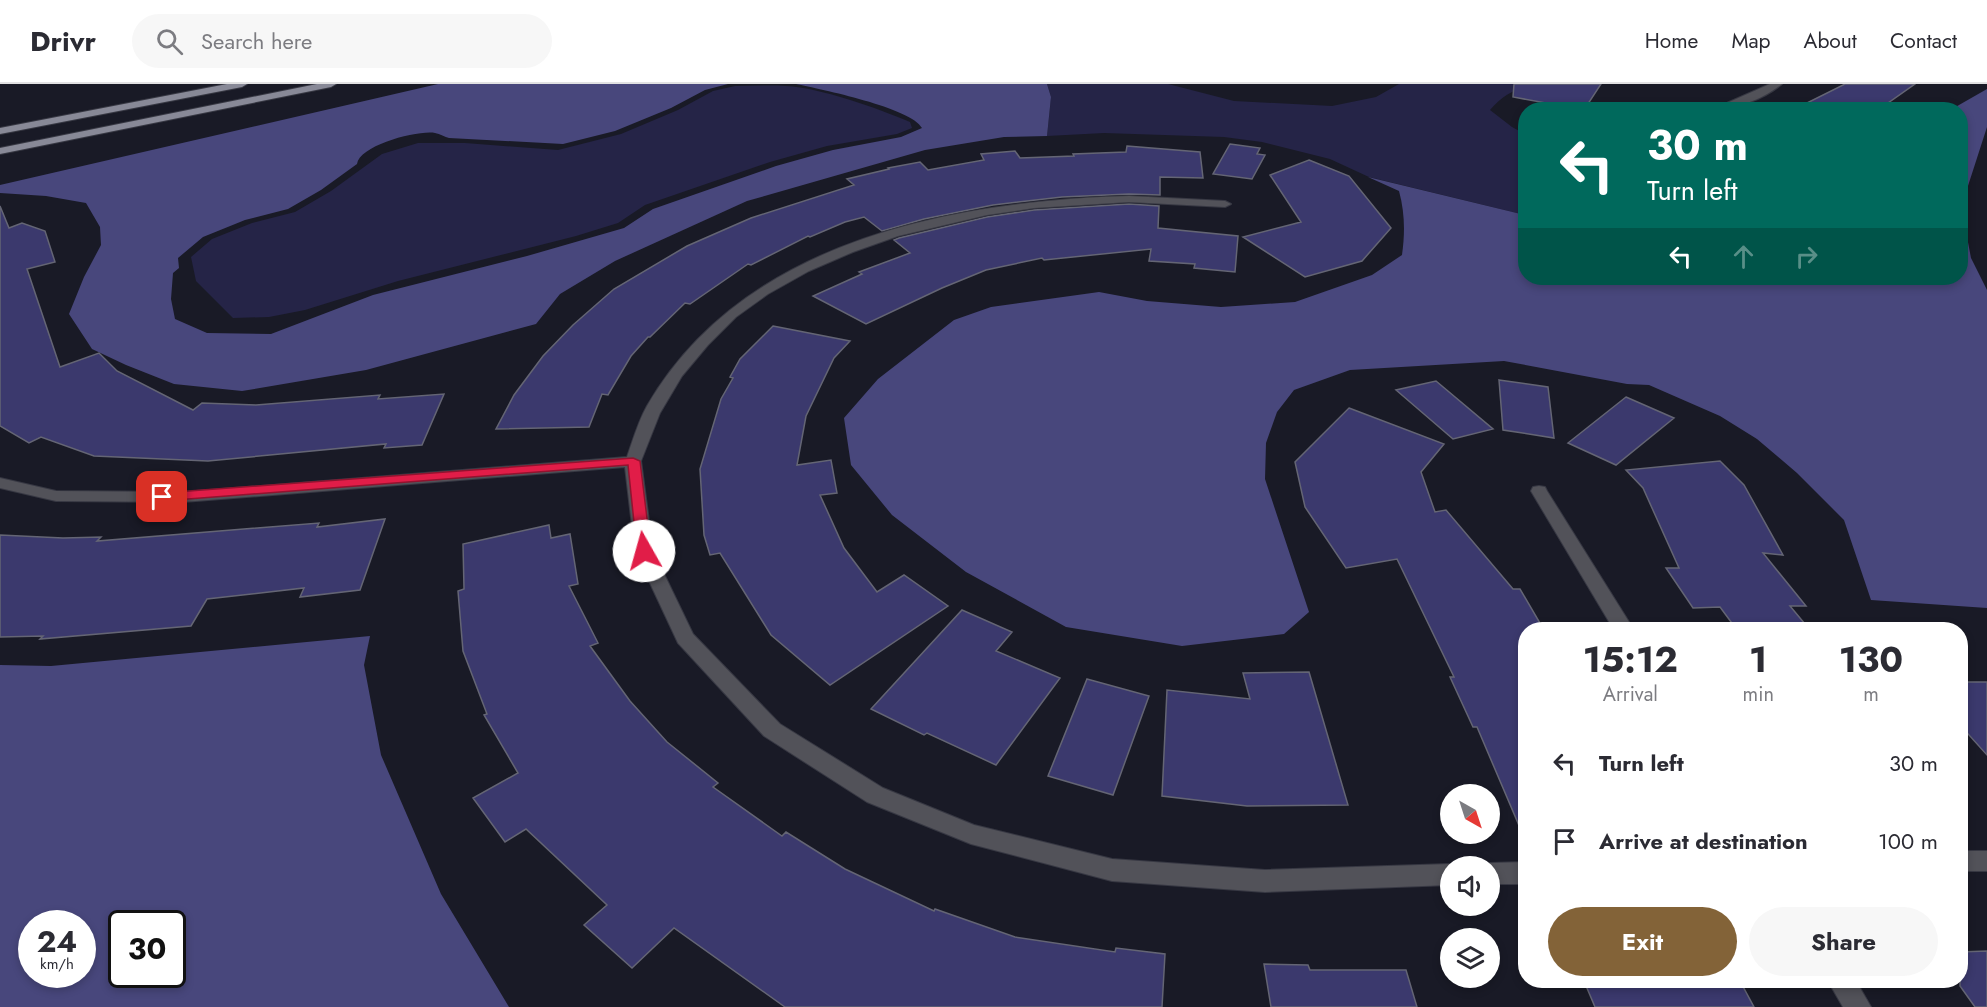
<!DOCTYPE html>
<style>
body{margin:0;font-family:Jost,sans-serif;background:#f7f7f7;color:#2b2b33;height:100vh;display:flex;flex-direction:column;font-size:22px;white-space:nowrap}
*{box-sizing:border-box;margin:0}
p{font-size:20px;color:#7c7c81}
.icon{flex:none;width:33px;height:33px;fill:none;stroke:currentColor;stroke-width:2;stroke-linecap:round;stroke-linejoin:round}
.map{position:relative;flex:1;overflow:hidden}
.drawer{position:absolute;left:1518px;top:538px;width:450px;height:366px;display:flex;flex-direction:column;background:#fff;border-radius:24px;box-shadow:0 3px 9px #0003}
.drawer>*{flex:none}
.banner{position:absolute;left:1518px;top:18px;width:450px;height:183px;border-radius:24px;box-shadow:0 3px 9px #0003;background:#00695c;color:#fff;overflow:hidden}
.needle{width:39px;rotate:141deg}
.controls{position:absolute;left:1440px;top:700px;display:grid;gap:12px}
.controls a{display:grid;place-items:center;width:60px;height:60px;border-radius:50%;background:#fff;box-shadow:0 3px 9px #0003;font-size:30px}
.speed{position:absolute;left:18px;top:826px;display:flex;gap:12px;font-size:30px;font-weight:700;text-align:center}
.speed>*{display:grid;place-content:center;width:78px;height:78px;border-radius:50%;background:#fff;box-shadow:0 3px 9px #0003;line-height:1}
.speed small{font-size:15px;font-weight:400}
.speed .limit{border:3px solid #111;border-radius:9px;background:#fff;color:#111}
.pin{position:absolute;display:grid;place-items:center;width:51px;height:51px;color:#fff;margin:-26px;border-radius:12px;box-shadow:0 3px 9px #0006}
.me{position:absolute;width:66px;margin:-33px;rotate:353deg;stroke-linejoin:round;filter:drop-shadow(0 0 4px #0008)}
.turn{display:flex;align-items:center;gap:21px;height:126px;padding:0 30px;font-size:27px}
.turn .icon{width:78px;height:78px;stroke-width:2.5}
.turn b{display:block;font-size:42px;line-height:51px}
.lanes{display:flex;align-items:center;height:57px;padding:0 30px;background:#0003;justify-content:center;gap:30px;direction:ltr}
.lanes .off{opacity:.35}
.eta{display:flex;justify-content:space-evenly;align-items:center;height:102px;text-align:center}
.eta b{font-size:36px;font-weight:700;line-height:42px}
.action{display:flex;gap:12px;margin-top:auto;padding:12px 30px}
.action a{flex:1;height:69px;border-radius:36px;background:#836338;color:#fff;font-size:24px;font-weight:700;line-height:69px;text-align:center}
.action a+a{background:#f7f7f7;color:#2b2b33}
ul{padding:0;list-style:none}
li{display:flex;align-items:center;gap:18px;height:78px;padding:0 30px}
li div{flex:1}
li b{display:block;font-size:22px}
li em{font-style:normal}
header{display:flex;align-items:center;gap:36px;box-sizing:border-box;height:84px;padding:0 30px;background:#fff;border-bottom:2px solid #e1e1e2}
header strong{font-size:28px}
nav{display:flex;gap:33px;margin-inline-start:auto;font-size:21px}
.search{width:420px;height:54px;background:#f7f7f7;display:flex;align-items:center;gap:15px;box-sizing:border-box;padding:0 21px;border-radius:33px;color:#7c7c81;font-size:22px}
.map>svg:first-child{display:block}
.green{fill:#252447}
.forest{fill:#48477c;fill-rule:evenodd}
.building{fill:#3b396d;stroke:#646574;stroke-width:1.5}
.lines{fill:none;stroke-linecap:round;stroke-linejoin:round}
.minor-casing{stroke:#373843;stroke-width:2}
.major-casing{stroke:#373843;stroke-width:2}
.minor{fill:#525259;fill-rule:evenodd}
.major{fill:#888997;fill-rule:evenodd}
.route{fill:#e11d48;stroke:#92132f;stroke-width:1.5}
</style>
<header>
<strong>Drivr</strong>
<div class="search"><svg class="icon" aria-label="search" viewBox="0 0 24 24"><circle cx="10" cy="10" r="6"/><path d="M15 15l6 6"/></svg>Search here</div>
<nav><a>Home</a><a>Map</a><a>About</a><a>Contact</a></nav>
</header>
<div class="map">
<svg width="1987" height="923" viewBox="0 0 1987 923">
<rect width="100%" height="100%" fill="#191a26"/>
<path class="green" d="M1047 0H1168L1234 17 1332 22 1376 13 1399 0H1534C1515 5 1503 11 1490 26L1512 43 1525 50V131L1369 93 1330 75 1262 58 1224 53 1104 49 1047 52 1051 13Z
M735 2C752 2 769 1 786 2 821 4 877 24 910 38L912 44 897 50 827 62 770 78 645 121 618 139 576 152 398 197 305 226 269 233 233 234 196 197 191 173 212 155 252 139 295 128 331 107 382 70 418 59H465L558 66 621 50 678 26 713 7Z"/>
<path class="forest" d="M438 0H728L705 6 671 24 615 47 563 60 449 54C445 53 440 50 435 49 418 46 360 61 357 80L321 106 288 125 245 136 203 153 178 174 179 184 173 189 171 215 175 235 207 249 271 250 373 211 527 172 624 144 653 125 776 82 833 66 901 53 922 44C912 24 820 5 796 0H1047L1051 13 1047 52 1004 53 925 66 747 117 615 177 560 210 536 240 366 286 242 307 174 300 126 281 92 265 69 230 84 193 101 161 100 143 86 119 46 112 0 109V101Z
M1987 5V43L1967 105 1964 137 1971 174 1987 206V524L1871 516 1844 436 1797 389 1757 355 1720 332 1649 301 1627 300 1504 277 1350 286 1294 306 1277 328 1266 359 1265 395 1309 528 1284 550 1182 562 1066 543 966 488 892 431 851 381 844 334 878 295 954 236 991 223 1099 208 1147 217 1221 223 1295 218 1372 191 1402 171C1405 149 1405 129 1399 107L1368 93 1525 131 1526 194H1960V26L1952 25Z
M370 552 364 581 381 671 441 810 509 923H0V581L51 582ZM32 840H82V891H32ZM122 840H172V891H122Z"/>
<path class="building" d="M1514 0H1601L1584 26 1513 13Z
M1845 0H1915L1878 26H1793Z
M1230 60 1260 64 1257 70 1265 71 1252 95 1213 90Z
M1127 62 1200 68 1203 94 1160 93V111L1129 110 1062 113 993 121 924 135 882 147 864 133 845 138 810 153 808 152 751 181 748 180 690 220 685 219 650 253H648L631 272 608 311 602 310 589 343 496 345 514 311 543 272 573 241 614 205 687 162 751 134 854 101 847 95 889 85 888 84 920 78 928 86 984 76 981 70 1015 67 1020 74 1074 72 1073 70 1126 68Z
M1309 76 1349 92 1391 144 1362 177 1305 193 1243 153 1301 138 1270 91Z
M1129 120 1159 122 1158 144 1238 152 1235 188 1194 184 1195 180 1149 177 1151 165 1044 176 1042 174 986 186 942 204 866 240 813 212 862 190 859 188 910 169 894 156 899 154 987 133 1034 126Z
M0 122 9 144 22 139 45 147 55 178 27 185 60 283 99 269 117 287 193 326 202 319 256 321 380 311 378 315 444 310 422 361 384 364 386 360 208 377 94 372 41 353 29 359 0 342Z
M773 242 850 257 834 274 806 332 797 381 831 376 837 409 820 411 844 464 877 508 904 491 948 522 830 601 771 551 720 469 710 471 704 451 700 385 721 315 733 294 730 293 740 275Z
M1499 296 1548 303 1554 354 1503 346Z
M1436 297 1493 345 1453 355 1396 306Z
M1626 313 1674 334 1616 381 1568 359Z
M1349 324 1444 360 1421 388 1435 428 1446 426 1513 505H1520L1544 546H1526V758L1477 643H1473L1450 593H1454L1397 475 1346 484 1305 423 1295 378Z
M1720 377 1744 401 1783 471 1763 469 1806 522H1790L1810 546H1737L1720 523 1693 524 1666 484H1679L1643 404 1626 386Z
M385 435 360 506 300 513 304 504 207 515 191 542 40 555 43 552 0 553V451L63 454 101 453 97 457 319 439 317 443Z
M549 441 551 454 570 450 578 500 569 502 598 559 590 562 630 617 667 658 718 699 713 703 782 752 786 748 845 785 934 827 935 825 1015 853 1115 868 1116 864 1165 870 1162 923H785L674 844 632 884 584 841 607 821 526 745 505 758 473 714 518 689 484 631 487 630 463 567 458 507 464 505 463 460Z
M962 526 1012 548 996 567 1060 594 996 681 927 649 924 651 871 625Z
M1309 588 1348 721 1247 722 1162 712 1167 606 1250 615 1243 589Z
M1087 595 1149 612 1113 711 1048 692Z
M1960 598H1987V671L1960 641Z
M1987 867V923H1975L1960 902V868Z
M1264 880 1308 881 1310 886H1406L1417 923H1271Z
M1584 897H1740L1754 923H1595Z"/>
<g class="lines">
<defs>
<path id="minor" d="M1770 0H1782C1764 15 1735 26 1711 26Z
M1129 112 1225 117 1231 120 1225 123 1129 118 1034 124 987 131 898 152 853 168 809 187 768 210 736 233 708 261 682 292 660 329 641 377 653 467 693 550 780 640 883 704 974 741 1112 775 1265 786 1450 780 1457 783H1450V801L1265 808 1112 797 971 760 867 718 764 652 678 559 635 467 625 383 183 418 56 417 0 404V394L56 407 183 408 627 373C633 356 638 338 647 322 743 156 953 117 1129 112Z
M1539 402 1545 403 1547 407 1634 546H1614L1531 407 1533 403Z
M1960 767H1987V787H1960Z
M1526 778V800H1490V783H1481L1490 779Z
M1828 897H1856L1871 923H1843Z"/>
<path id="major" d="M227 0H247L242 3 0 50V44Z
M317 0H336L331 3 0 70V64Z"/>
</defs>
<use href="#minor" class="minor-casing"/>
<use href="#major" class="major-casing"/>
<use href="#minor" class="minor"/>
<use href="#major" class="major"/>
</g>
<path class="route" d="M633 374 640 377 651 467 644 471 637 467 628 381 162 417 155 413 162 409Z"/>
</svg>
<div class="controls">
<a><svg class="needle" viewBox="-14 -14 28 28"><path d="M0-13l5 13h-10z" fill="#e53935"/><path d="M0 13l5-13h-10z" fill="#7c7c81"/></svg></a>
<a><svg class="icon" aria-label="sound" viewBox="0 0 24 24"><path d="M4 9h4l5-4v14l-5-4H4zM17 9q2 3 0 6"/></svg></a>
<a><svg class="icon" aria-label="layers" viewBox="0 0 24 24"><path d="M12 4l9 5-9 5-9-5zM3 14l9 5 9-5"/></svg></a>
</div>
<div class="speed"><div>24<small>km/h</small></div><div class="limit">30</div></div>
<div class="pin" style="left:162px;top:413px;background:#d93025"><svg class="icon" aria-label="arrive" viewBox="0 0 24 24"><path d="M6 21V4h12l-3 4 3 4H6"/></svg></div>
<svg class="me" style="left:644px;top:467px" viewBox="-20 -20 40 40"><circle r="19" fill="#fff"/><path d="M0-13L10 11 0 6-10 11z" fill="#e11d48"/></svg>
<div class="banner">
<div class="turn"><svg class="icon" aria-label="left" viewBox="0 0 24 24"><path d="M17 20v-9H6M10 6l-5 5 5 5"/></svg><div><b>30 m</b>Turn left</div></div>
<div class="lanes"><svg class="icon" aria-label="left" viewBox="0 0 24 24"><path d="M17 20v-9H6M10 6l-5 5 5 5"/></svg><svg class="icon off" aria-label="ahead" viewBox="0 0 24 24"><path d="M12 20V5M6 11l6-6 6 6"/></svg><svg class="icon off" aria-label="right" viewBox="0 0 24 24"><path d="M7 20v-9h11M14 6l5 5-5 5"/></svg></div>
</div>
<section class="drawer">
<div class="eta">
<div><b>15:12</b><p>Arrival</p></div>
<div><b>1</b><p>min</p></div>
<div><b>130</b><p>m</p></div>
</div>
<ul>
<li><svg class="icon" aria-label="left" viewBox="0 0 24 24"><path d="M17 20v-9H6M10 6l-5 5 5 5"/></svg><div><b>Turn left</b></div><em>30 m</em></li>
<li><svg class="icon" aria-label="arrive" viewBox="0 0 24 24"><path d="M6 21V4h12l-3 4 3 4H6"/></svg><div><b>Arrive at destination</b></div><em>100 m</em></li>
</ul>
<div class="action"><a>Exit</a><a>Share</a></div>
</section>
</div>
